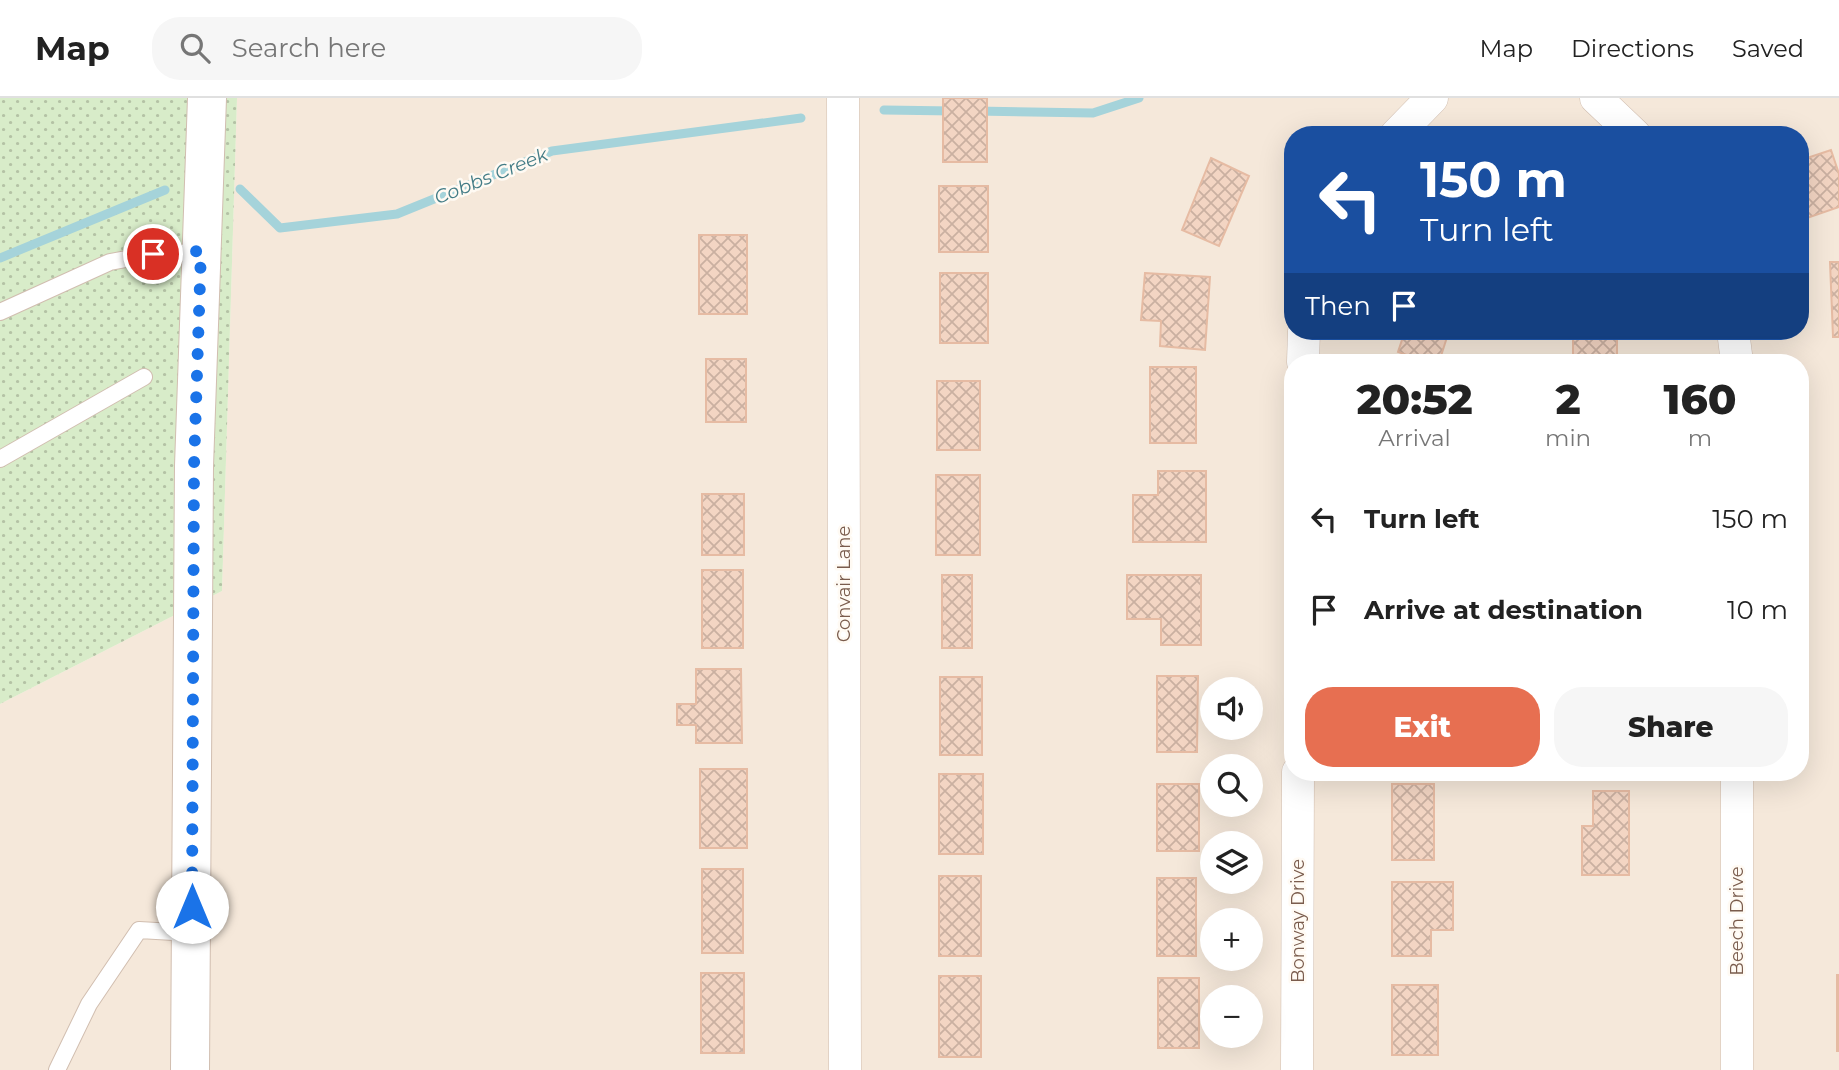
<!DOCTYPE html>
<meta charset="utf-8">
<style>
body{margin:0;font-family:Montserrat,sans-serif;background:#f6f6f6;color:#222;height:100vh;display:flex;flex-direction:column;font-size:26px;white-space:nowrap}
*{box-sizing:border-box;margin:0}
p{font-size:23px;color:#767676}
.icon{flex:none;width:38px;height:38px;fill:none;stroke:currentColor;stroke-width:2;stroke-linecap:round;stroke-linejoin:round}
.map{position:relative;flex:1;overflow:hidden}
.sheet{position:absolute;left:1284px;top:256px;width:525px;height:427px;display:flex;flex-direction:column;background:#fff;border-radius:28px;box-shadow:0 7px 28px #0002}
.sheet>*{flex:none}
.guide{position:absolute;left:1284px;top:28px;width:525px;height:214px;border-radius:28px;box-shadow:0 7px 28px #0002;background:#1a4fa0;color:#fff;overflow:hidden}
.fabs{position:absolute;left:1200px;top:579px;display:grid;gap:14px}
.fabs a{display:grid;place-items:center;width:63px;height:63px;border-radius:50%;background:#fff;box-shadow:0 7px 28px #0002;font-size:35px}
.pin{position:absolute;display:grid;place-items:center;width:60px;height:60px;color:#fff;margin:-30px;border:4px solid #fff;border-radius:50%;box-shadow:0 2px 7px #0007}
.me{position:absolute;width:77px;margin:-38px;rotate:0deg;stroke-linejoin:round;filter:drop-shadow(0 0 5px #0008)}
.turn{display:flex;align-items:center;gap:24px;height:147px;padding:0 21px;font-size:32px}
.turn .icon{width:91px;height:91px;stroke-width:2.5}
.turn b{display:block;font-size:49px;line-height:60px}
.then{display:flex;align-items:center;height:66px;padding:0 21px;background:#0003;gap:14px;font-size:26px}
.eta{display:flex;justify-content:space-evenly;align-items:center;height:119px;text-align:center}
.eta b{font-size:42px;font-weight:800;line-height:49px}
.button{display:flex;gap:14px;margin-top:auto;padding:14px 21px}
.button a{flex:1;height:80px;border-radius:28px;background:#e76f51;color:#fff;font-size:28px;font-weight:800;line-height:80px;text-align:center}
.button a+a{background:#f6f6f6;color:#222}
ul{padding:0;list-style:none}
li{display:flex;align-items:center;gap:21px;height:91px;padding:0 21px}
li div{flex:1}
li b{display:block;font-size:26px}
li em{font-style:normal}
header{display:flex;align-items:center;gap:42px;box-sizing:border-box;height:98px;padding:0 35px;background:#fff;border-bottom:2px solid #e0e0e0}
header strong{font-size:33px}
nav{display:flex;gap:38px;margin-inline-start:auto;font-size:24px}
.search{width:490px;height:63px;background:#f6f6f6;display:flex;align-items:center;gap:18px;box-sizing:border-box;padding:0 24px;border-radius:28px;color:#767676;font-size:26px}
.map>svg:first-child{display:block}
.residential{fill:#f5e8da;fill-rule:evenodd}
.green{fill:url(#green-dots)}
.lines{fill:none;stroke-linecap:round;stroke-linejoin:round}
.stream{stroke:#a5d3da;stroke-width:9}
.building{fill:url(#building-cross-hatch);stroke:#e6bba3;stroke-width:2}
.service-casing{stroke:#d1beb0;stroke-width:18}
.minor-casing{stroke:#d1beb0;stroke-width:33}
.tertiary-casing{stroke:#d1beb0;stroke-width:40}
.service{stroke:#fff;stroke-width:16}
.minor{stroke:#fff;stroke-width:32}
.tertiary{stroke:#fff;stroke-width:38}
.route{stroke:#1a73e8;stroke-width:12;stroke-dasharray:0 21.6}
.labels{text-anchor:middle;dominant-baseline:central;stroke-width:5;stroke-linejoin:round;paint-order:stroke}
.street-label{font-size:18px;fill:#7a5c4d;stroke:#fffaf3}
.water-label{font-size:19px;font-style:italic;fill:#437c86;stroke:#fffaf3}
</style>
<header>
<strong>Map</strong>
<div class="search"><svg class="icon" aria-label="search" viewBox="0 0 24 24"><circle cx="10" cy="10" r="6"/><path d="M15 15l6 6"/></svg>Search here</div>
<nav><a>Map</a><a>Directions</a><a>Saved</a></nav>
</header>
<div class="map">
<svg width="1839" height="972" viewBox="0 0 1839 972">
<defs>
<pattern id="green-dots" width="8" height="8" patternUnits="userSpaceOnUse" patternTransform="scale(1.75)"><rect width="8" height="8" fill="#d8ecc9"/><path d="M2 2h.1M6 6h.1" fill="none" stroke="#b4c2a5" stroke-width="1.8" stroke-linecap="round"/></pattern>
<pattern id="building-cross-hatch" width="8" height="8" patternUnits="userSpaceOnUse" patternTransform="scale(1.75)"><rect width="8" height="8" fill="#f3d5c3"/><path d="M0 0l8 8M0 8l8-8" fill="none" stroke="#cab0a1"/></pattern>
</defs>
<rect width="100%" height="100%" fill="#fdf6ec"/>
<path class="residential" d="M237 0H1839V972H0V606L222 493ZM1293 37H1801V233H1293ZM1293 264H1801V674H1293ZM1213 592H1251V630H1213ZM1213 668H1251V707H1213ZM1213 746H1251V784H1213ZM1213 822H1251V861H1213ZM1213 900H1251V938H1213Z"/>
<path class="green" d="M0 0H237L222 493 0 606Z"/>
<g class="lines">
<path class="stream" d="M884 12 954 13
M975 13 1093 15 1139 0
M240 91 280 130 397 116 552 53 801 20
M0 160 165 92"/>
</g>
<path class="building" d="M943 0H987V64H943Z
M1831 52 1839 76V109L1807 120 1801 102V62Z
M1211 60 1249 78 1219 148 1182 132Z
M939 88H988V154H939Z
M699 137H747V216H699Z
M1830 164H1839V239H1833Z
M940 175H988V245H940Z
M1145 175 1210 179 1205 252 1160 248 1161 223 1141 222Z
M1405 233H1449L1439 264H1427L1398 254Z
M1573 233H1617V258H1573Z
M706 261H746V324H706Z
M1150 269H1196V345H1150Z
M937 283H980V352H937Z
M1158 373H1206V444H1133V397H1158Z
M936 377H980V457H936Z
M702 396H744V457H702Z
M702 472H743V550H702Z
M942 477H972V550H942Z
M1127 477H1201V547H1161V521H1127Z
M696 571H741L742 645H696V627H677V606H696Z
M1157 578H1198L1197 654H1157Z
M940 579H982V657H940Z
M700 671H747V750H700Z
M939 676H983V756H939Z
M1157 686H1199V753H1157Z
M1392 686H1434V762H1392Z
M1593 693H1629V777H1582V728H1593Z
M702 771H743V855H702Z
M939 778H981V858H939Z
M1157 780H1196V858H1157Z
M1392 784H1453V832H1431V858H1392Z
M701 875H744V955H701Z
M1837 877H1839V953H1837Z
M939 878H981V959H939Z
M1158 880H1199V950H1158Z
M1392 887H1438V957H1392Z"/>
<g class="lines">
<defs>
<path id="service" d="M0 214 110 164 153 156 201 154
M0 361 144 279
M57 972 89 906 139 832 191 835"/>
<path id="minor" d="M843 0 845 972
M1596 0 1635 37
M1396 37 1432 0
M1733 233 1737 264
M1303 264 1304 233
M1297 972 1298 674
M1737 972V674"/>
<path id="tertiary" d="M190 972 194 368 207 0"/>
</defs>
<use href="#service" class="service-casing"/>
<use href="#minor" class="minor-casing"/>
<use href="#tertiary" class="tertiary-casing"/>
<use href="#service" class="service"/>
<use href="#minor" class="minor"/>
<use href="#tertiary" class="tertiary"/>
</g>
<g class="lines">
<path class="route" d="M153 156 201 153 194 368 192 809"/>
</g>
<g class="labels">
<g class="street-label">
<text transform="translate(844 486) rotate(-90)">Convair Lane</text>
<text transform="translate(1298 823) rotate(-90)">Bonway Drive</text>
<text transform="translate(1737 823) rotate(-90)">Beech Drive</text>
</g>
<g class="water-label">
<text transform="translate(491 78) rotate(-22)">Cobbs Creek</text>
</g>
</g>
</svg>
<div class="fabs">
<a><svg class="icon" aria-label="sound" viewBox="0 0 24 24"><path d="M4 9h4l5-4v14l-5-4H4zM17 9q2 3 0 6"/></svg></a>
<a><svg class="icon" aria-label="search" viewBox="0 0 24 24"><circle cx="10" cy="10" r="6"/><path d="M15 15l6 6"/></svg></a>
<a><svg class="icon" aria-label="layers" viewBox="0 0 24 24"><path d="M12 4l9 5-9 5-9-5zM3 14l9 5 9-5"/></svg></a>
<a>+</a>
<a>−</a>
</div>
<div class="pin" style="left:153px;top:156px;background:#d93025"><svg class="icon" aria-label="arrive" viewBox="0 0 24 24"><path d="M6 21V4h12l-3 4 3 4H6"/></svg></div>
<svg class="me" style="left:192px;top:809px" viewBox="-20 -20 40 40"><circle r="19" fill="#fff"/><path d="M0-13L10 11 0 6-10 11z" fill="#1a73e8"/></svg>
<div class="guide">
<div class="turn"><svg class="icon" aria-label="left" viewBox="0 0 24 24"><path d="M17 20v-9H6M10 6l-5 5 5 5"/></svg><div><b>150 m</b>Turn left</div></div>
<div class="then">Then<svg class="icon" aria-label="arrive" viewBox="0 0 24 24"><path d="M6 21V4h12l-3 4 3 4H6"/></svg></div>
</div>
<section class="sheet">
<div class="eta">
<div><b>20:52</b><p>Arrival</p></div>
<div><b>2</b><p>min</p></div>
<div><b>160</b><p>m</p></div>
</div>
<ul>
<li><svg class="icon" aria-label="left" viewBox="0 0 24 24"><path d="M17 20v-9H6M10 6l-5 5 5 5"/></svg><div><b>Turn left</b></div><em>150 m</em></li>
<li><svg class="icon" aria-label="arrive" viewBox="0 0 24 24"><path d="M6 21V4h12l-3 4 3 4H6"/></svg><div><b>Arrive at destination</b></div><em>10 m</em></li>
</ul>
<div class="button"><a>Exit</a><a>Share</a></div>
</section>
</div>
